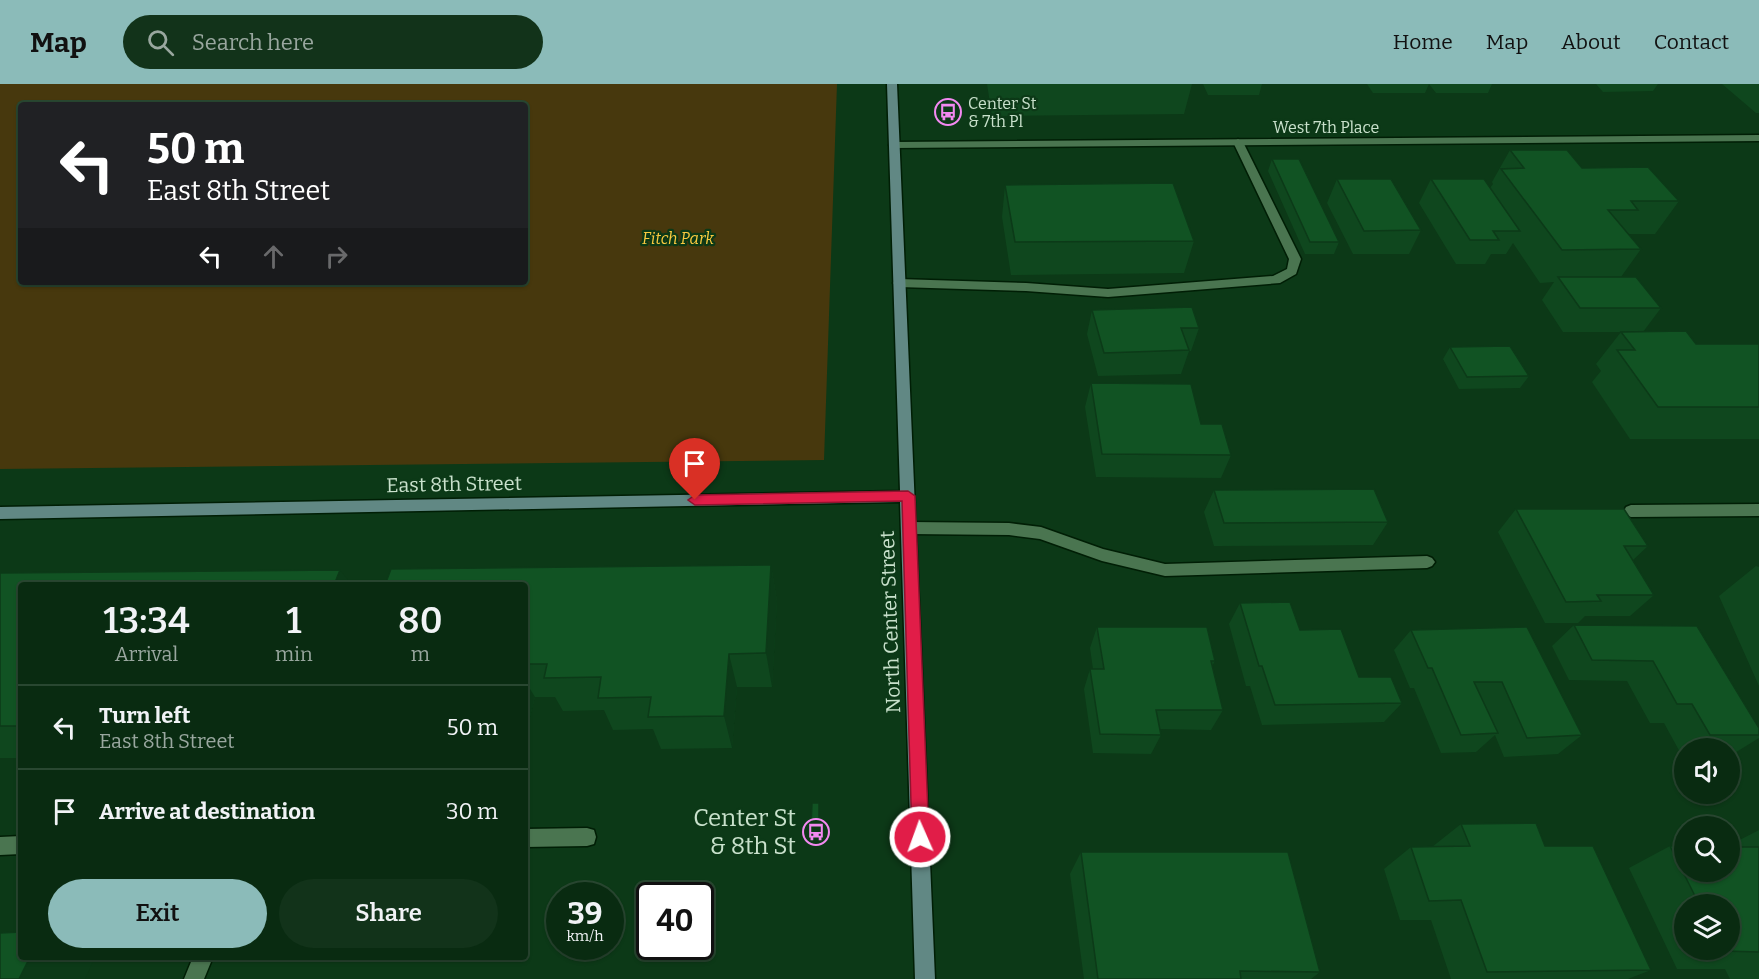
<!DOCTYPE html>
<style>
body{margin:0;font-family:Bitter,serif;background:#12331a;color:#f1f3f6;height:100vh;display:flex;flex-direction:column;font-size:22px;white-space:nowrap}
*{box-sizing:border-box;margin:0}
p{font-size:20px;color:#99a79f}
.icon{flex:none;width:33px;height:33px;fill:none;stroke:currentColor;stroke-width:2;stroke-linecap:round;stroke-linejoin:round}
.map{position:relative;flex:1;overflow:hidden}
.details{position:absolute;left:18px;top:498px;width:510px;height:378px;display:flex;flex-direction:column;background:#092b11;border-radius:6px;box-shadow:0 2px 4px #0004,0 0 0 2px #294731}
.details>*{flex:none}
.top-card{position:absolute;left:18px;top:18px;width:510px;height:183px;border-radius:6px;box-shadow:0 2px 4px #0004,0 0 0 2px #294731;background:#202124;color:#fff;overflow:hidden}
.fabs{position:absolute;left:1674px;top:654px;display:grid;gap:12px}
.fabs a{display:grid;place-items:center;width:66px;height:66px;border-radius:50%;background:#092b11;box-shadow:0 2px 4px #0004,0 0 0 2px #294731;font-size:30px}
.speed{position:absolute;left:546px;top:798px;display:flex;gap:12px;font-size:30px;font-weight:700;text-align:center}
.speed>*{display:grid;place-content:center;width:78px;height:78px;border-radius:50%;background:#092b11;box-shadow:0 2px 4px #0004,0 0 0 2px #294731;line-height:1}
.speed small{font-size:15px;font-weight:400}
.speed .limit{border:3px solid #111;border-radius:9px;background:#fff;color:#111}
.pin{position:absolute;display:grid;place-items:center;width:51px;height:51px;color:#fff;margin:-62px -26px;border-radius:50% 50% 50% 0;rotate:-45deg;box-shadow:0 0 6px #0007}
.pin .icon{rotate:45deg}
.me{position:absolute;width:66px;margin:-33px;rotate:358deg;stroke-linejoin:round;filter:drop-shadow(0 0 4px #0008)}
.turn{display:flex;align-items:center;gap:21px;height:126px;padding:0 30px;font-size:27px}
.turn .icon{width:78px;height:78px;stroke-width:2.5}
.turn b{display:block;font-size:42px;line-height:51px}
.lanes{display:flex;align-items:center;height:57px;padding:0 30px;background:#0003;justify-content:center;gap:30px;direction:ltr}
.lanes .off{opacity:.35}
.eta{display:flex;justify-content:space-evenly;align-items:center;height:102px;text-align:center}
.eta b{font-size:36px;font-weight:600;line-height:42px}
.primary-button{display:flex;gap:12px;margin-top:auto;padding:12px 30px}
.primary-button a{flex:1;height:69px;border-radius:36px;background:#8bbbb9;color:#111;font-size:24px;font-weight:600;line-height:69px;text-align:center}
.primary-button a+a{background:#12331a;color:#f1f3f6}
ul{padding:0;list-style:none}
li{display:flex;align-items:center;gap:18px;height:84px;padding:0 30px;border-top:2px solid #294731}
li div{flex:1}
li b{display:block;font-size:22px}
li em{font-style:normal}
header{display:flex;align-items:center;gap:36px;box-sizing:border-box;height:84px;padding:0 30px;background:#8bbbb9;color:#111}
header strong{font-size:28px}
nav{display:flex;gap:33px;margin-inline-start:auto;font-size:21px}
.search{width:420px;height:54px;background:#12331a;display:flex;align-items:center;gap:15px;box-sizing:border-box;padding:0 21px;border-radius:33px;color:#99a79f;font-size:22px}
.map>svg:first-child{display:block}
.green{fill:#47380d;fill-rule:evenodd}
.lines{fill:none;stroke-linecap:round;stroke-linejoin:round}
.lane-casing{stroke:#001e05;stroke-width:3}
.street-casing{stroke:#001e05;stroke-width:3}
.secondary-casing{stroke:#001e05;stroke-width:3}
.lane{fill:#4a7550;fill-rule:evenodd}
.street{fill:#4a7550;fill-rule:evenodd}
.secondary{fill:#618884;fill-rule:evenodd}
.wall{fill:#0f471e;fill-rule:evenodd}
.shaded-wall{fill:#0c3a18}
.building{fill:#115323;stroke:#0c3a18;stroke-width:1.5}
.route{fill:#e11d48;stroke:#92132f;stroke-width:1.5}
.labels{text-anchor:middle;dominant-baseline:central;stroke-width:4.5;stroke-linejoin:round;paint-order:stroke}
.far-poi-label{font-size:16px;fill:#c9e1cc;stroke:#0c3917;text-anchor:start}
.far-street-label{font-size:16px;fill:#c9e1cc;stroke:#0c3917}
.far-park-label{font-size:16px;font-style:italic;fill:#fbca40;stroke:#0c3917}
.street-label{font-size:20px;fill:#c9e1cc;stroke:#0c3917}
.near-poi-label{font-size:24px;fill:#c9e1cc;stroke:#0c3917;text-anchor:end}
</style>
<header>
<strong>Map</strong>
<div class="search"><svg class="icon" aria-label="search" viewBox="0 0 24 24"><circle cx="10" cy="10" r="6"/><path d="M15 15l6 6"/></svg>Search here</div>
<nav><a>Home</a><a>Map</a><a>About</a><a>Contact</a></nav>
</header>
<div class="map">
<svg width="1759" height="895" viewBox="0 0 1759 895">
<rect width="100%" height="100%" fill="#0c3917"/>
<path class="green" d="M0 0H837L824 376 0 385ZM21 21H525V198H21Z"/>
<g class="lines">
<defs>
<path id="lane" d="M1238 55 1243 58 1301 175 1296 190 1280 199 1108 213 1026 207 899 203 893 199 899 195 1026 199 1108 205 1273 192 1287 185 1289 175 1233 58Z
M910 438 1009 439 1041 443 1103 465 1165 480 1427 472 1432 474 1435 478 1432 482 1427 484 1165 492 1102 477 1040 455 1009 451 910 450 905 448 903 444 905 440Z
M587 744 594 746 596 753 594 760 587 762 525 763V745Z
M21 752V770L0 771V753Z
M193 873H213L204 895H184Z"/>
<path id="street" d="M1759 51V57L894 64 889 61 894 58Z
M1759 420V432L1631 433 1626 431 1624 427 1626 423 1631 421Z"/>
<path id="secondary" d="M887 0H897L935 895H915L900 418 0 435V423L900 407Z"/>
</defs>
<use href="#lane" class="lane-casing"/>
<use href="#street" class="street-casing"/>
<use href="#secondary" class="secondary-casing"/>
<use href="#lane" class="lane"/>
<use href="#street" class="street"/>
<use href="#secondary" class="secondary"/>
</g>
<path class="wall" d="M987 0H1192L1184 30 992 32Z
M1203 0H1262L1259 11H1208Z
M1367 0H1429L1425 9H1373Z
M1429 0H1492L1488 9H1436Z
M1596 0H1658L1653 7 1603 8Z
M1722 0H1759V29H1756Z
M1510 66 1582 84 1679 117 1655 150H1628L1641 165 1621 193 1661 224 1643 248 1696 260 1759 323V355H1630L1592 298 1601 287 1596 280 1621 248H1563L1542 216 1554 198 1540 199 1513 159 1506 170H1491L1485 180H1456L1419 119 1431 95 1490 104 1493 100 1492 98Z
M1272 75 1339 158 1334 170H1305L1268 87Z
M1337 95 1421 146 1409 170H1353L1327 119Z
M1005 101 1194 157 1184 189 1011 191 1002 133Z
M1092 226 1199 244 1191 267H1189L1181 290 1098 292 1087 250Z
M1450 263 1529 292 1520 304 1459 305 1443 275Z
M1091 299 1201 340 1231 371 1221 394 1096 393 1085 323Z
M1214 406 1388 438 1373 461 1214 462 1204 428Z
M1516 425 1648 462 1633 476 1654 511 1630 532H1585L1578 539H1545L1498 448Z
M771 481 777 517 772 603H737L732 664 661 665 653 645 613 646 604 626 563 627 555 613H535L525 652V501Z
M1756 482 1759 483V602L1719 512Z
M0 489 21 501V674H0Z
M1240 519 1300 546 1359 593 1402 619 1384 638 1262 641 1250 602H1246L1229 540Z
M1574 541 1697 542 1759 644V654L1733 670H1730V664H1684V670H1681L1664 639H1650L1627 597 1569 596 1552 562Z
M1097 543 1215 577 1212 582 1223 626 1211 646 1160 645 1161 651 1151 670 1093 669 1084 605 1090 585H1093L1090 564Z
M1527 543 1582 651 1558 670 1504 673 1495 651 1476 668 1441 669 1414 604H1410L1394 566 1411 546Z
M820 728V751L813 752 811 743Z
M1461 740 1545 762 1651 886 1628 895H1451L1431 836H1400L1384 785 1411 763H1432Z
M1759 746V895H1730L1725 885H1677L1629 784 1670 762 1730 788V761ZM1684 820H1730V866H1684Z
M1081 768 1320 888 1311 895H1084L1070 790Z"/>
<path class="shaded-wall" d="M771 481 777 517 772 603 766 569Z
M340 486 352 501H334Z
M729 570 737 603 732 664 724 632Z
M525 597 535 613 525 652Z
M819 719 820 728V751L819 743Z
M30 873H95L85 895H19Z"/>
<path class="building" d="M1510 66H1567L1582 84 1648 83 1679 117H1631L1638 126H1608L1641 165 1562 166 1501 85 1524 84Z
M1272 75H1299L1339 158H1310Z
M1337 95H1391L1421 146 1364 147Z
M1431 95H1484L1520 147H1493L1499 156H1470Z
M1173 99 1194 157 1015 158 1005 101Z
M1558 193H1636L1661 224H1580Z
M1192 223 1199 244H1181L1189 266 1104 269 1092 226Z
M1686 247 1696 260H1759V323H1658L1617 266H1635L1621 248Z
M1510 262 1529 292 1467 293 1450 263Z
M1091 299 1191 300 1201 340H1222L1231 371 1102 370Z
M1374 405 1388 438 1224 439 1214 406Z
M1516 425H1624L1648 462H1624L1654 511H1597L1601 517 1566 518Z
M771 481 766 569 729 570 724 632 648 633 651 613 598 614 601 593 544 594 547 580H525V501H385L391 485Z
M340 486 334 501H21V642H0V489Z
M1290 518 1300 546 1341 545 1359 593H1391L1402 619 1275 621 1262 582H1259L1240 519Z
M1574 541 1697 542 1759 644V651H1710L1692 620H1677L1653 577 1592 576Z
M1097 543H1207L1215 577H1211L1223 626H1156L1161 651 1100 650 1090 585H1104Z
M1527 543 1582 651 1527 654 1502 598H1474L1498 649 1461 651 1432 584H1428L1411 546Z
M812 719H819V743H811Z
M1536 739 1545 762H1593L1651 886 1487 888 1461 816 1429 817 1411 763 1470 762 1461 740Z
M1670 762H1684V788H1730V763H1759V868L1723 867 1722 866H1730V820H1699Z
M1081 768H1288L1320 888 1240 887 1241 895H1098Z
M21 848V873H30L19 895H0V849Z"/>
<path class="route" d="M908 407 915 412 929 753 926 758 920 761 914 758 912 753 902 417 695 421 688 416 695 411Z"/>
<defs>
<symbol id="bus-ring" viewBox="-11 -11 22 22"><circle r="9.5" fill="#0c3917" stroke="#f389f1" stroke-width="1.5"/><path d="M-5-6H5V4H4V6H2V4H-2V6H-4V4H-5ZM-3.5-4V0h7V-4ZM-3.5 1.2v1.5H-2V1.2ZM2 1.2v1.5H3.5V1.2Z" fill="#f389f1"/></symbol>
</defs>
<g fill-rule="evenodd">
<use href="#bus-ring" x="933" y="13" width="30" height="30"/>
<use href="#bus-ring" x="801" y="733" width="30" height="30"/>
</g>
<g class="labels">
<g class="far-poi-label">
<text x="968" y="19">Center St<tspan x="968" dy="18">&amp; 7th Pl</tspan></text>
</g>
<g class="far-street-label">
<text x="1326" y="43">West 7th Place</text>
</g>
<g class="far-park-label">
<text x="678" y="154">Fitch Park</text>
</g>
<g class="street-label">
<text transform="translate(454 400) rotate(-1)">East 8th Street</text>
<text transform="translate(890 538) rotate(-92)">North Center Street</text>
</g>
<g class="near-poi-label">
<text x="796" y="734">Center St<tspan x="796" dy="28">&amp; 8th St</tspan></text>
</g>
</g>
</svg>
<div class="fabs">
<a><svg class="icon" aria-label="sound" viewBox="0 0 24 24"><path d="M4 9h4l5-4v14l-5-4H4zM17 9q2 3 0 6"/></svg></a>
<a><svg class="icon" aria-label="search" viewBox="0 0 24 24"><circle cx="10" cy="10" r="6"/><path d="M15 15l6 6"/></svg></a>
<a><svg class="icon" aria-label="layers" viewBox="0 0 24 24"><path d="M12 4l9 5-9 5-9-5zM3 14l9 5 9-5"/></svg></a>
</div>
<div class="speed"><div>39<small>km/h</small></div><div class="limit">40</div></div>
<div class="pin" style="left:695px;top:416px;background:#d93025"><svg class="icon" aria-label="arrive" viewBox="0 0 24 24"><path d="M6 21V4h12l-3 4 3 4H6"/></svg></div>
<svg class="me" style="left:920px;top:753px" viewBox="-20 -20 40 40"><circle r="17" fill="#e11d48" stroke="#fff" stroke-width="3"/><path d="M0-11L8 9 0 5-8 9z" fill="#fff"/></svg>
<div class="top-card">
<div class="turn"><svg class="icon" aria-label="left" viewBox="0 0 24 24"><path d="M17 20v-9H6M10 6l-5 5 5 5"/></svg><div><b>50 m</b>East 8th Street</div></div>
<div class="lanes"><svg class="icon" aria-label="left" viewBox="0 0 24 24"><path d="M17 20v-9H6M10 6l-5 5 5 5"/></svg><svg class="icon off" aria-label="ahead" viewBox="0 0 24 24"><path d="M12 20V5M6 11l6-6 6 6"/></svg><svg class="icon off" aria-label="right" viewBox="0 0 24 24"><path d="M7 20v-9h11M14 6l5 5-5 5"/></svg></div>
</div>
<section class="details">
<div class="eta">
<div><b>13:34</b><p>Arrival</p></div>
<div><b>1</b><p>min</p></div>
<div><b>80</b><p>m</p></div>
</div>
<ul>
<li><svg class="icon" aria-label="left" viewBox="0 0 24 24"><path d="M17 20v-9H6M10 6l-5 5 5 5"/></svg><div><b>Turn left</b><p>East 8th Street</p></div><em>50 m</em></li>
<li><svg class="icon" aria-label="arrive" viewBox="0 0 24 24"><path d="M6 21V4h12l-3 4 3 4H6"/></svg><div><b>Arrive at destination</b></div><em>30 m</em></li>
</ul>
<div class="primary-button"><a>Exit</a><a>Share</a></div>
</section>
</div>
